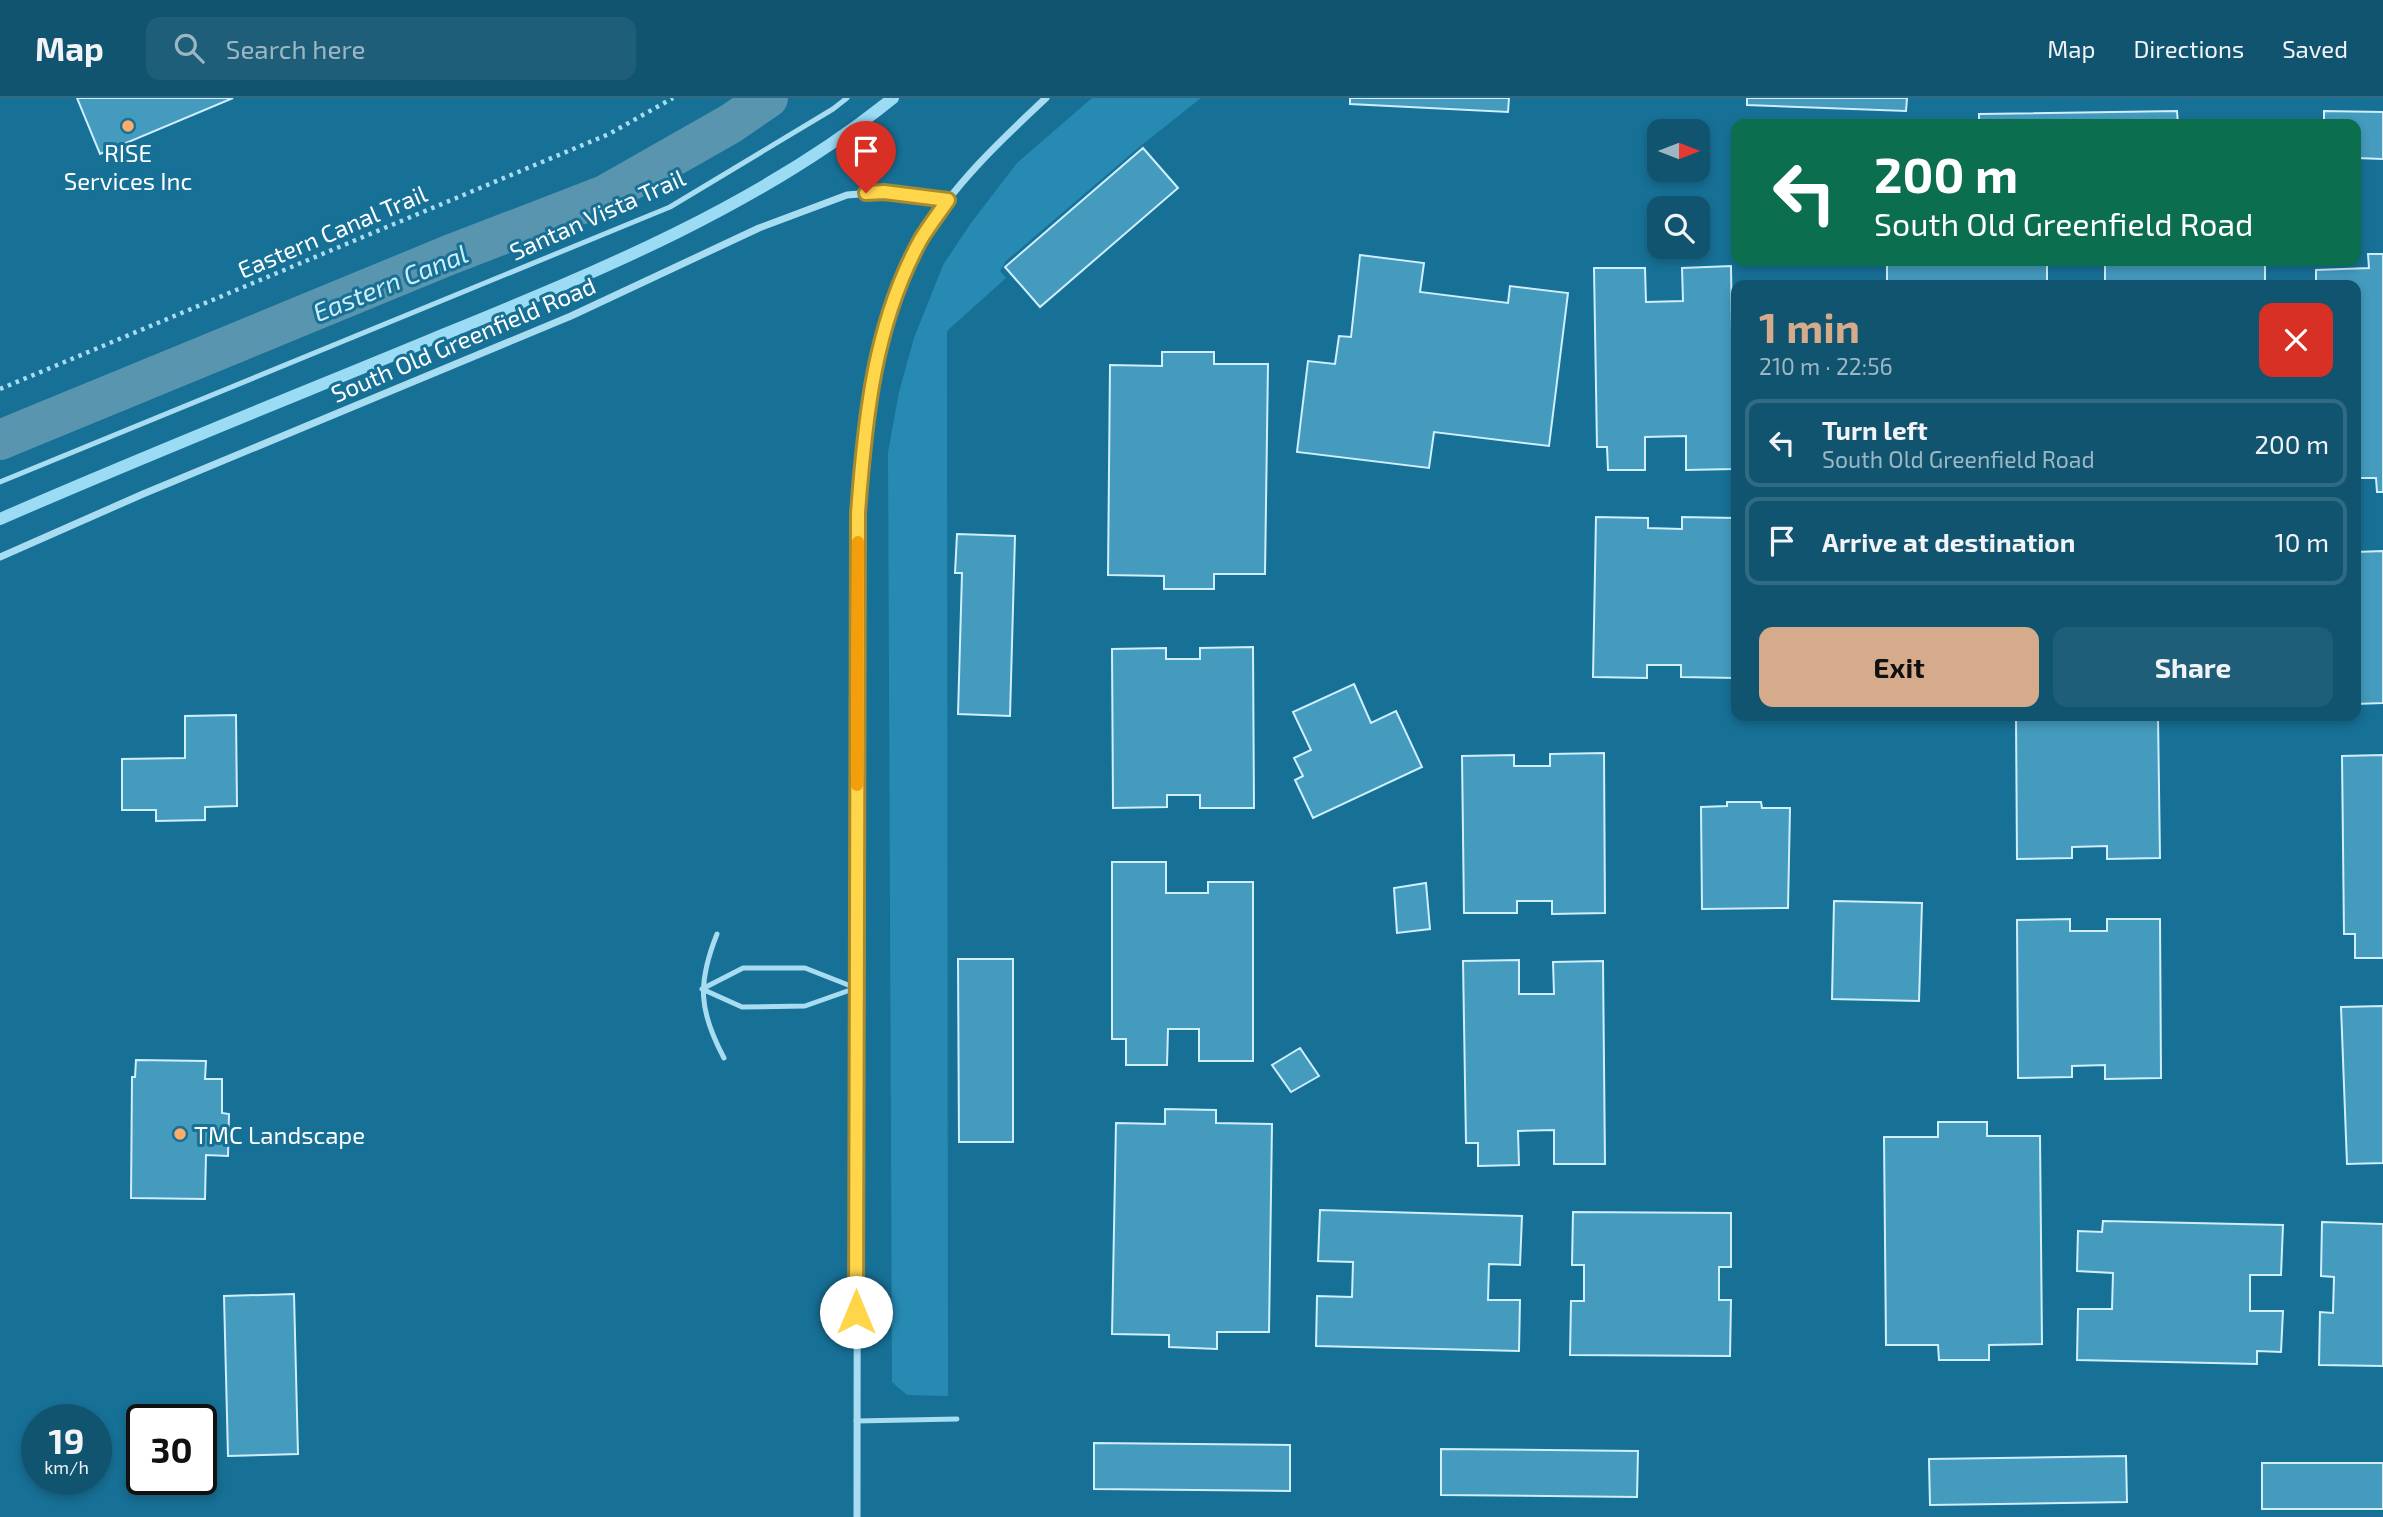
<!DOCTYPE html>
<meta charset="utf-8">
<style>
body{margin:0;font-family:"Exo 2",sans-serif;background:#1e5e78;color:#f1f3f6;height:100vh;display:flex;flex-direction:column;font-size:26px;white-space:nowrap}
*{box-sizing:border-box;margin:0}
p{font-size:23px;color:#9cb7c3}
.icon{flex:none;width:38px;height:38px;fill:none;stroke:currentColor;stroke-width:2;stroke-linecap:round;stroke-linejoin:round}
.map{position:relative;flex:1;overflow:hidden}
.panel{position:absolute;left:1731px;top:182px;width:630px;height:441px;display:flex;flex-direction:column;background:#115470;border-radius:14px;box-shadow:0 4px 10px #0003}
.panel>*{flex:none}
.guide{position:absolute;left:1731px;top:21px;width:630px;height:147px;border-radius:14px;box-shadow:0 4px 10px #0003;background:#0b6e4f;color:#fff;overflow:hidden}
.needle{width:46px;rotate:90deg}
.fabs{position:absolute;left:1647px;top:21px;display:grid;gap:14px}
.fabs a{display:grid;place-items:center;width:63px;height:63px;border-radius:14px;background:#115470;box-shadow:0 4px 10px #0003;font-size:35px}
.speed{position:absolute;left:21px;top:1306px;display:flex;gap:14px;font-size:35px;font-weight:700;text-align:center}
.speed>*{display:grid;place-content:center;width:91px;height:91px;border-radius:50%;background:#115470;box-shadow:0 4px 10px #0003;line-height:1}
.speed small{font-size:18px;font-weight:400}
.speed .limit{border:4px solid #111;border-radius:10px;background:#fff;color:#111}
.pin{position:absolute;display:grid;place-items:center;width:60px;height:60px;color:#fff;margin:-72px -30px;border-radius:50% 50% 50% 0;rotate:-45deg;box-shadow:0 0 7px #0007}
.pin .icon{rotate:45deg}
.me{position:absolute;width:77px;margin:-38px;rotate:0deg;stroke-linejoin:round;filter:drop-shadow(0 0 5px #0008)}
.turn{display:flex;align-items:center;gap:24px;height:147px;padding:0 28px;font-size:32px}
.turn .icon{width:91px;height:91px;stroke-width:2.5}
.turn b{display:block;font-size:49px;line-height:60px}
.round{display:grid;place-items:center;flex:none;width:74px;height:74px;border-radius:14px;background:#1e5e78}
.headline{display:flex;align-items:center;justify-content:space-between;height:119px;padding:0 28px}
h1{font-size:42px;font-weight:700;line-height:52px;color:#d6ab8b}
.button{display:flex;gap:14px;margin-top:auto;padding:14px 28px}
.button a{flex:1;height:80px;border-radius:14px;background:#d6ab8b;color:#111;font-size:28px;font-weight:700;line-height:80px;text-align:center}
.button a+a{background:#1e5e78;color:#f1f3f6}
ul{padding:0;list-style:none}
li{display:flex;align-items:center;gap:21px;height:88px;margin:0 14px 10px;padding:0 14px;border:4px solid #306a83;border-radius:14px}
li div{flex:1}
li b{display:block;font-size:26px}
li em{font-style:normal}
header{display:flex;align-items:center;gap:42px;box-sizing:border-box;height:98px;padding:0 35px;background:#115470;border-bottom:2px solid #306a83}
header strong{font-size:33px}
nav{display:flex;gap:38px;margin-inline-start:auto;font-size:24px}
.search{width:490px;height:63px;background:#1e5e78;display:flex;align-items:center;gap:18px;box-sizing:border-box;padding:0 24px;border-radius:14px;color:#9cb7c3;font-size:26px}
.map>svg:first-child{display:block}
.green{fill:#268ab3}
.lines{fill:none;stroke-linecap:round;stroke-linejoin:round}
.stream{stroke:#9bdbf4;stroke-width:12}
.canal{stroke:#5995ae;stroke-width:40}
.building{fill:#449bbe;stroke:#d0effc;stroke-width:2}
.path{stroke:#a8dcf1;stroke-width:4.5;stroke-dasharray:3.5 5;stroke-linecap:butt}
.service{stroke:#a8dcf1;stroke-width:5}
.minor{stroke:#a8dcf1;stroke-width:7}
.route-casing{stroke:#a68a30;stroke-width:18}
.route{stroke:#ffd54a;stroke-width:12}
.slow{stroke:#f59e0b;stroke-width:12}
.poi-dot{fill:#ffac68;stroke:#177096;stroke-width:2.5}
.labels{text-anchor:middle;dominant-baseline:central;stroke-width:6;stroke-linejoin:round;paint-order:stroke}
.poi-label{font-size:24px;fill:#fff;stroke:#177096}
.street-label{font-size:24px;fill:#fff;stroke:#177096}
.water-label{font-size:26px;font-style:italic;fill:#cfeefa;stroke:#177096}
</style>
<header>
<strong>Map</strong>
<div class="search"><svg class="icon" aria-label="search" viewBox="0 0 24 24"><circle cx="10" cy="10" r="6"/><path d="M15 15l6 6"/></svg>Search here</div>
<nav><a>Map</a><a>Directions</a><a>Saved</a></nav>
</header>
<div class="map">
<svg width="2383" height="1419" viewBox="0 0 2383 1419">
<rect width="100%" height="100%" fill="#177096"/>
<path class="green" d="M1092 0H1201L1138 50 1006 163 1000 173 1006 180 947 233 948 1298 907 1297 892 1284 888 354 899 294 914 240 943 167 971 125 1017 65Z"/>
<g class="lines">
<path class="stream" d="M0 421C144 358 290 300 435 240 594 175 758 109 893 0"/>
<path class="canal" d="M0 342 449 157 605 97 730 26 768 0"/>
</g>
<path class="building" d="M77 0H233L100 56Z
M1350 0H1509L1508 14 1350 6Z
M1747 0H1907L1906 13 1747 7Z
M2177 13 2178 26H1979V16Z
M2324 13 2383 14V61L2356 60V26H2324Z
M1143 50 1178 90 1040 209 1005 169Z
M2368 156H2383V394H2377L2376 380H2356V187H2316V172L2369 170Z
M1360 157 1424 165 1420 194 1508 205 1510 188 1568 195 1549 348 1434 334 1429 370 1297 354 1308 263 1335 266 1339 238 1351 239Z
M1887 163H2047V187H1887Z
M2105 163H2265V187H2105Z
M1731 168 1734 371 1686 372V338L1645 339V372H1608L1607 349H1597L1594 170H1645L1646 204 1683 203 1682 170Z
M1162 254H1214V266H1268L1265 476H1214V491H1164V478L1108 477 1110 267 1162 268Z
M1596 419 1648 420V430L1682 431V419L1736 420 1735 580 1681 579V567H1647V580L1593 579Z
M957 436 1015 438 1010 618 958 616 962 475H955Z
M2383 453V605L2356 606V454Z
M1253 549 1254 710H1200V697H1167V709L1113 710 1112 551 1166 550V561H1200V550Z
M1354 586 1371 625 1396 613 1422 669 1313 720 1295 682 1303 678 1294 660 1311 652 1293 614Z
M236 617 237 708 205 709V722L156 723V712H122V661L185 660V618Z
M2016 618H2158L2160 760 2107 761V748L2072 749V760L2017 761Z
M1604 655 1605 815 1552 816V803H1517V815H1464L1462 658 1514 657V668H1550V656Z
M2383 657V860H2355V836H2344L2342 658Z
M1727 704H1761L1762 710H1790L1788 810 1702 811 1701 709 1727 708Z
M1112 764H1166V795H1208V784H1253V963H1199V931H1168L1167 967H1126V941H1112Z
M1426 785 1430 831 1397 835 1394 790Z
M1834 803 1922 805 1919 903 1832 901Z
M2070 821V833H2107V821H2160L2161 980 2105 981V967L2072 968V979L2018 980 2017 822Z
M958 861H1013V1044H959Z
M1519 862V896H1554L1553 864 1603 863 1605 1066H1554V1032L1518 1033 1519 1067 1478 1068V1045H1466L1463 863Z
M2383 908V1065L2347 1066 2341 909Z
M1300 950 1319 978 1291 994 1272 967Z
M136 962 206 963 205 981H222V1015L229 1016 228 1058 206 1057 205 1101 131 1100 132 979H135Z
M1165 1011 1216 1012V1025L1272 1026 1269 1234H1217V1251L1169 1249V1237L1112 1236 1116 1025 1165 1026Z
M1938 1024H1987V1038H2040L2042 1246 1989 1247V1262H1939L1938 1247H1886L1884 1039H1938Z
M1320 1112 1522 1118 1520 1167 1489 1166 1488 1202H1520L1519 1253 1316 1248 1317 1198 1352 1199 1353 1164 1318 1163Z
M1573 1114 1731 1115V1169H1719V1202H1731L1730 1258 1570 1257 1571 1203H1584V1167H1572Z
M2103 1123 2283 1127 2281 1177H2250V1213H2283L2281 1254 2257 1253V1266L2077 1262 2078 1211H2112L2113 1175 2077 1173 2078 1133 2102 1134Z
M2322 1124 2383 1126V1268L2319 1267 2320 1214 2333 1215 2334 1179 2321 1178Z
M294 1196 298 1356 228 1358 224 1198Z
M1094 1345 1290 1347V1393L1094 1391Z
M1441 1351 1638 1353 1637 1399 1441 1397Z
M2126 1358 2127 1404 1930 1407 1929 1361Z
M2262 1365H2383V1411H2262Z"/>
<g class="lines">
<path class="path" d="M0 291 609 36 673 0"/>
<path class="service" d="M0 384 670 109 833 11 847 0
M717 836C697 886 699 913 724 960
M702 891 743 870H805L856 890
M702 891 742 909 805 908 856 890
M856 1323 957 1321"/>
<path class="minor" d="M0 459 143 396 571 218 759 130 847 97 884 94 948 102
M857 1419 858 415C864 321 874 224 922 140 953 87 1001 42 1046 0"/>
</g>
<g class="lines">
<defs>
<path id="route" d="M856 1214 858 415C865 320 874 226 921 141 929 128 939 115 948 102L884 94 866 95"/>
</defs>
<use href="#route" class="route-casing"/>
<use href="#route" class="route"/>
<path class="slow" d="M857 687 858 444"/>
</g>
<g class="poi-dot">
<circle cx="128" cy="28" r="7"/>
<circle cx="180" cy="1036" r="7"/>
</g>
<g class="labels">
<g class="poi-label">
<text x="128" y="54">RISE<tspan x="128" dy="28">Services Inc</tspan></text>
<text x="194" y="1036" text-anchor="start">TMC Landscape</text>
</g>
<g class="street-label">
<text transform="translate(597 116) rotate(-24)">Santan Vista Trail</text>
<text transform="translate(332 133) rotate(-23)">Eastern Canal Trail</text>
<text transform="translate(463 241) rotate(-23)">South Old Greenfield Road</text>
</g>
<g class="water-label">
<text transform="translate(390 184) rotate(-22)">Eastern Canal</text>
</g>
</g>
</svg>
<div class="fabs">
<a><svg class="needle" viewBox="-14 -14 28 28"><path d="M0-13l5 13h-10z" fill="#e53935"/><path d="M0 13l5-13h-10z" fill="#9cb7c3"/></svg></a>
<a><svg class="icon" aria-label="search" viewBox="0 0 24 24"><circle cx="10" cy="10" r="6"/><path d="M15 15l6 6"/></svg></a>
</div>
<div class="speed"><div>19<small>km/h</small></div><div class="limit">30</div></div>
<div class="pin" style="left:866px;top:95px;background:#d93025"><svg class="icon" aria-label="arrive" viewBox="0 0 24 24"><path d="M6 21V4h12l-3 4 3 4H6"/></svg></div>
<svg class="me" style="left:856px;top:1214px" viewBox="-20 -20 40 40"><circle r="19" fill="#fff"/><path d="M0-13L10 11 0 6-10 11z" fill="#ffd54a"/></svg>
<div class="guide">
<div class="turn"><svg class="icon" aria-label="left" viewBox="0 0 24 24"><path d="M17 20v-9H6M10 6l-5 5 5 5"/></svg><div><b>200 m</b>South Old Greenfield Road</div></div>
</div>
<section class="panel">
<div class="headline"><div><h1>1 min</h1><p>210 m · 22:56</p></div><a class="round" style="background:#d93025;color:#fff"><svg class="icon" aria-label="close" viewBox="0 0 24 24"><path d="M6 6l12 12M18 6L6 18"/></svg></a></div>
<ul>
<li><svg class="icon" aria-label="left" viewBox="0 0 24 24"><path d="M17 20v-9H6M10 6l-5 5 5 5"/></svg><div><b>Turn left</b><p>South Old Greenfield Road</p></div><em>200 m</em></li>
<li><svg class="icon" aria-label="arrive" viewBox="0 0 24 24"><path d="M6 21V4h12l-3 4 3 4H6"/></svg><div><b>Arrive at destination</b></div><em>10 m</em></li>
</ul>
<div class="button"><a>Exit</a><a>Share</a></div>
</section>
</div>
